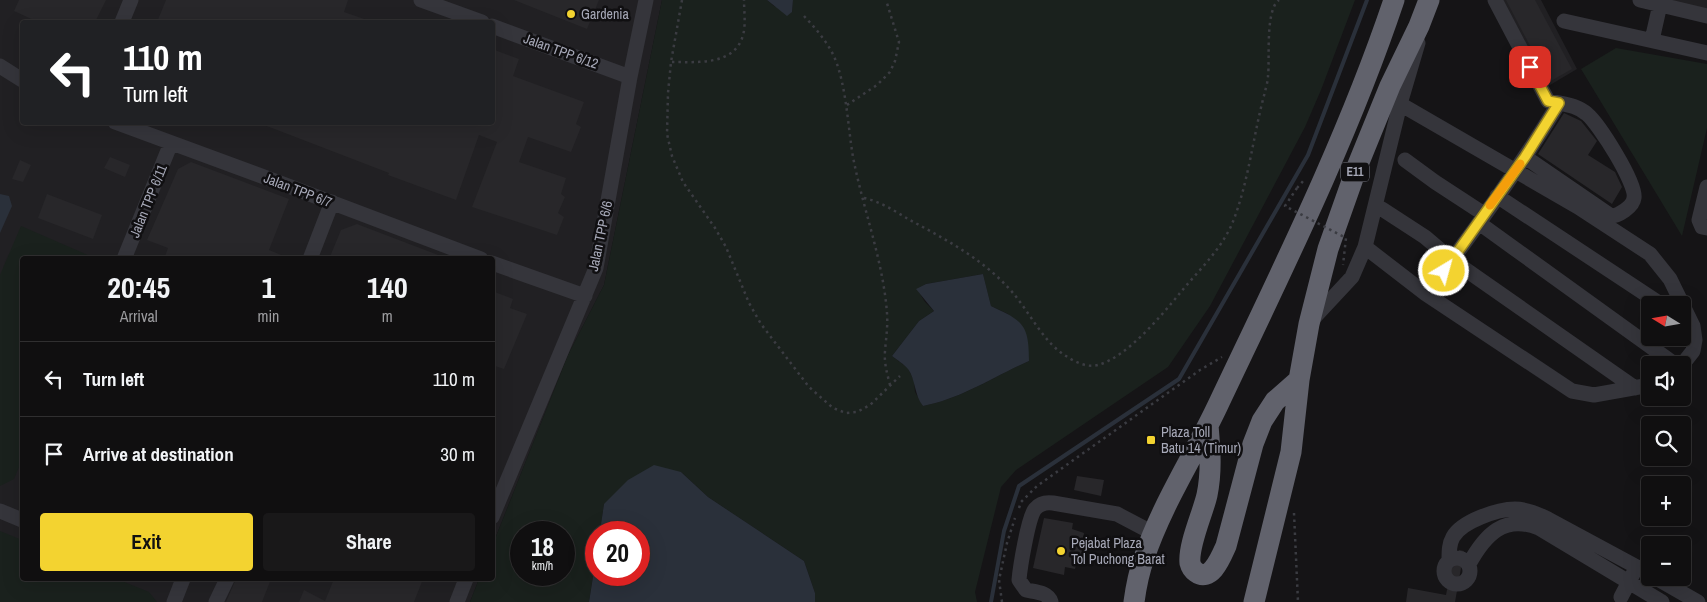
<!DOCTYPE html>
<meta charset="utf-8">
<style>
body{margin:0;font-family:"Archivo Narrow",sans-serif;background:#191819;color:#f1f3f6;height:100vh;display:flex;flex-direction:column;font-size:19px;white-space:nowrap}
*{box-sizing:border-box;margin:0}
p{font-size:16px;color:#9c9c9f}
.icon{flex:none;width:28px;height:28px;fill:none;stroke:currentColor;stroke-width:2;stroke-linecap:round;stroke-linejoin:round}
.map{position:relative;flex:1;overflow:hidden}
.sheet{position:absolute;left:20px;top:256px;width:475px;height:325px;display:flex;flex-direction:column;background:#100f10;border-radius:5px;box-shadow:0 5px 20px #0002,0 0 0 1px #302f30}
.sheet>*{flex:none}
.banner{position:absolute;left:20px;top:20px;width:475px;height:105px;border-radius:5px;box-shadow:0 5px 20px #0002,0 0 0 1px #302f30;background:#202124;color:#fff;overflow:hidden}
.needle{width:32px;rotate:281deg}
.fabs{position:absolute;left:1641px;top:296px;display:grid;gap:10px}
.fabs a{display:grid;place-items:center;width:50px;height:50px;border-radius:5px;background:#100f10;box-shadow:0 5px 20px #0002,0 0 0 1px #302f30;font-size:25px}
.speed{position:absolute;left:510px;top:521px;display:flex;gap:10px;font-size:25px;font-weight:700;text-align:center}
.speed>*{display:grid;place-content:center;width:65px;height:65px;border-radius:50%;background:#100f10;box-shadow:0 5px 20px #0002,0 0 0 1px #302f30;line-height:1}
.speed small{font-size:12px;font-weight:400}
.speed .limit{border:8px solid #d22;background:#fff;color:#111}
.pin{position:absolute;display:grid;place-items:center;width:42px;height:42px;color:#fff;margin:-21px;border-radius:10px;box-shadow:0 2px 8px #0006}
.me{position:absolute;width:55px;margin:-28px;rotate:37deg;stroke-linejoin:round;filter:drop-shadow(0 0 4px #0008)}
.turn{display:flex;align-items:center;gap:18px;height:105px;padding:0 20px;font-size:22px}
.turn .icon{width:65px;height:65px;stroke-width:2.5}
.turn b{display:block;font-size:35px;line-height:42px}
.eta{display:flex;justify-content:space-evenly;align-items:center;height:85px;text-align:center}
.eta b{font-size:30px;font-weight:700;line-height:35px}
.cta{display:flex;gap:10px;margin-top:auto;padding:10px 20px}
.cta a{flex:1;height:58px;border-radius:5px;background:#f3d330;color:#111;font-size:20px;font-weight:700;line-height:58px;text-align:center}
.cta a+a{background:#191819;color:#f1f3f6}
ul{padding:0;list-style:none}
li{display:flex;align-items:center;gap:15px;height:75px;padding:0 20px;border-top:1px solid #302f30}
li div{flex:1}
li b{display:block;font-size:19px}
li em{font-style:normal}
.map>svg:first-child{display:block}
.built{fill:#212023;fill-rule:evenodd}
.green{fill:#1a211d;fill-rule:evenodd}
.water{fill:#2a303a}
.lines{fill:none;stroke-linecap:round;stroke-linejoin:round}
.stream{stroke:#2a303a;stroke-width:4}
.building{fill:#28272a}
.path{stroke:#3b3c42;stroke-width:2.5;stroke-dasharray:2.5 4;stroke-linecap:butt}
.minor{stroke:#35353b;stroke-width:15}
.highway{stroke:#61626c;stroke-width:21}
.path-bridge{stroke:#3b3c42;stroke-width:2.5;stroke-dasharray:2.5 4;stroke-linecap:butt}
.route-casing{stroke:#9e891f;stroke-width:12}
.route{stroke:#f3d330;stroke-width:9}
.slow{stroke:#f59e0b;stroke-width:9}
.poi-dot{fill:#f3d330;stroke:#100f11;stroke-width:2}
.labels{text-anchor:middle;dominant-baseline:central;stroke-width:5;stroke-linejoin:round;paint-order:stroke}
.shield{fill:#100f11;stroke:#797a85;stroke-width:1}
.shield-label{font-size:12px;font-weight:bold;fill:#a6a8b7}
.poi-label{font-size:14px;fill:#a6a8b7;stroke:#100f11;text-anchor:start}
.street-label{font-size:14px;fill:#a6a8b7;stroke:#100f11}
</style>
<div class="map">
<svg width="1707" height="602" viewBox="0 0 1707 602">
<rect width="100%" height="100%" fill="#151416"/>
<path class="built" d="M0 0H662L604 285 568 355 493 544 492 259H22V579H479L470 602H0ZM22 22H492V122H22Z
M1496 0H1541L1577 69 1545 88Z
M1666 0H1707V12Z"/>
<path class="green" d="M662 0H767L774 6 792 12 793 0H1355L1321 90 1305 127 1210 306 1168 367 1016 470 1001 487 975 592 977 602H815V593L804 561 708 497 681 472 604 504 600 532H596V558L589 602H470L479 579H492L493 544 568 355 604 285ZM983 274 991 306 1008 314 1029 361C995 376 961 399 923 406L915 392 914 381 908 368 892 356 919 321 934 311 925 302 917 289 926 284ZM521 532H564V575H521Z
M1616 48 1707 64V128L1682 236 1581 69Z
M21 226 97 259H22V460L14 479 0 486V275Z
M0 531 22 540V579H117L149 592 157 602H0Z"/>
<path class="water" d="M767 0H793L792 12 787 16Z
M0 194 9 196 12 206 0 233Z
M983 274 991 306C1023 321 1029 324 1029 361 995 376 961 399 923 406 914 395 916 380 908 369 904 364 897 360 892 356L919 321 934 311 916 289 926 284Z
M654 465 681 472 708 497 804 561 815 593V602H589L596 558V575H639V532L600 531 604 504 628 480Z"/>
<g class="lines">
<path class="stream" d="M991 602 1004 531 1019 486 1179 379 1308 155 1367 0"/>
</g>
<path class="building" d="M19 0H106L95 22H38L14 11Z
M166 0H348L344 12 370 21V22H157Z
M514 0H599L587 29Z
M1506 0H1535L1572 69 1549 82Z
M492 49 519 59 513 76 584 102 576 124 581 127 571 152 528 137 519 162 566 178 561 194 565 197 558 213 564 217 557 235 472 207 497 142 479 135 456 200 388 175 389 173 259 123 492 122Z
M1564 113 1581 121 1597 141 1588 155 1615 172 1622 187 1612 204 1538 154Z
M110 157 130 165 125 177 104 168Z
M20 160 31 165 23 182 12 179Z
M191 162 289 199 269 250 291 259H164L168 248 147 240 178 169Z
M47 194 102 215 93 239 38 218Z
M357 224 446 258V259H329L341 230Z
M492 291 513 299 510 308 527 314 504 369 492 365Z
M1077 476 1104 480 1101 496 1074 490Z
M1044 518 1073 523 1072 529 1084 533 1083 539 1086 544 1084 558 1077 560 1075 569 1065 567 1064 575 1033 568Z
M1459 550 1464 551 1460 563 1461 568 1455 602H1406L1408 588 1446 595 1451 569 1457 564Z
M236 579H271L262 602H226Z
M334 579H423L414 602H299L304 590 325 601Z"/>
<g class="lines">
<path class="path" d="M682 0 671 62 668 93 667 134 672 156 683 182 715 228 726 247 749 303 761 324 809 387 833 408 846 413 857 412 870 405 900 376
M804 16C818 31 832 47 838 67 847 96 848 127 853 157 863 209 883 260 887 313 888 326 886 338 885 351 884 363 887 373 890 385
M672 62C696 62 735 66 743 35 746 25 744 11 744 0
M847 105 877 85 890 72 895 61 899 42 886 0
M1297 188 1304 180
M864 198C879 201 895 211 908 219 945 239 985 260 1013 293 1030 313 1044 343 1066 356 1075 362 1087 368 1098 365 1127 357 1161 316 1180 293 1198 271 1220 251 1232 224 1249 182 1253 135 1265 92 1266 87 1268 81 1268 76 1270 58 1265 10 1279 0
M1019 508 1021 502 1037 486 1200 370 1222 357
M1294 513 1298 602
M1002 602 999 580 1007 543 1015 518"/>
<path class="minor" d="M421 0 482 22
M1640 0 1707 16
M1564 21 1707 53
M122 22 131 0
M492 26 630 77
M1652 40 1661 0
M0 66 22 80
M1400 104 1578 207 1650 254 1670 279 1693 326 1695 340 1693 351 1682 365
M115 122 275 181 481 259
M1525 157 1611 216C1618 216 1633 207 1634 198 1637 184 1599 124 1587 114 1579 107 1570 105 1559 103
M1405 160 1435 182 1484 214
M1707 187 1699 220 1702 227 1707 228
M1497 196 1662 305
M1382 209 1425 237 1452 260 1635 388
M1479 223 1676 365
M1365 247 1426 294 1572 391 1594 395 1650 385
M124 259 171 143
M310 259 332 202
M492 263 585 296
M1426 294C1473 233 1519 169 1559 103L1548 101 1495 0
M1311 321 1352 277 1365 247 1400 104 1418 43
M0 511 22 520
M492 517 596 268 630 77 646 0
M1444 571a13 13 0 1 1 26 0a13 13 0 1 1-26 0Z
M1449 560C1449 551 1449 544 1453 537 1462 521 1498 509 1515 509 1527 509 1538 514 1548 519L1650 574
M1469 564C1485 535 1504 514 1539 528L1662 602
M1656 578 1698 602
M1621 597 1633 574
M174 602 183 579
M216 602 227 579
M457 602 466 579
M1051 602C1048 592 1035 592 1026 590L1019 580C1020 568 1028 518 1035 509 1040 503 1046 502 1053 503L1117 514 1153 533"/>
<path class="highway" d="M1208 425C1210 449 1212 471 1207 495 1203 513 1188 545 1190 563 1191 567 1193 570 1196 572 1211 583 1221 557 1226 546L1253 444 1262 421 1275 401 1299 380
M1134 602C1136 587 1139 572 1144 558 1162 504 1194 456 1218 405 1281 272 1347 140 1394 0
M1254 602 1291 452 1299 380 1309 324 1328 249 1357 167 1390 86 1419 26 1429 0"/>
<path class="path-bridge" d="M1297 188 1285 206 1346 238 1343 265"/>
</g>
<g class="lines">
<defs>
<path id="route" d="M1444 271 1525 157 1559 103 1548 101 1530 67"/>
</defs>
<use href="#route" class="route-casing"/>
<use href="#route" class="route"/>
<path class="slow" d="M1490 205 1520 164"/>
</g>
<g class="poi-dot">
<circle cx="571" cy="14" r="5"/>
<rect x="1146" y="435" width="10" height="10" rx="2.5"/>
<circle cx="1061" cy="551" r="5"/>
</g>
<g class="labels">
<rect class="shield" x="1341" y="162.5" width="28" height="19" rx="4"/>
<g class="shield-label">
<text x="1355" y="172">E11</text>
</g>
<g class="poi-label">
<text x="581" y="14">Gardenia</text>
<text x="1161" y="432">Plaza Toll<tspan x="1161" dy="16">Batu 14 (Timur)</tspan></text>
<text x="1071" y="543">Pejabat Plaza<tspan x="1071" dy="16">Tol Puchong Barat</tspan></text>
</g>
<g class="street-label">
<text transform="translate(561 51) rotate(20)">Jalan TPP 6/12</text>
<text transform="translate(298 190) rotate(21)">Jalan TPP 6/7</text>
<text transform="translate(148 201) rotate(-68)">Jalan TPP 6/11</text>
<text transform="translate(600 236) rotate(-78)">Jalan TPP 6/6</text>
</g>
</g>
</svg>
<div class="fabs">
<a><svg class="needle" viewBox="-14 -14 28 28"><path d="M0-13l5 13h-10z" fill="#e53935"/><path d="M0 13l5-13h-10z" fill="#9c9c9f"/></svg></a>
<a><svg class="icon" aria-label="sound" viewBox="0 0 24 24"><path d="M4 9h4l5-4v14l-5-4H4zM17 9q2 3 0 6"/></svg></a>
<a><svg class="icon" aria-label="search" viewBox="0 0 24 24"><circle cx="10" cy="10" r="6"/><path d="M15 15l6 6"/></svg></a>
<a>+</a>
<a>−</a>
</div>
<div class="speed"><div>18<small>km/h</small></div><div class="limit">20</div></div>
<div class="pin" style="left:1530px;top:67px;background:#d93025"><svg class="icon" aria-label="arrive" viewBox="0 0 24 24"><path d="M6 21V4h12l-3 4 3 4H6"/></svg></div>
<svg class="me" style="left:1444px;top:271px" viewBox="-20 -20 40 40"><circle r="17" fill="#f3d330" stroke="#fff" stroke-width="3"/><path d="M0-11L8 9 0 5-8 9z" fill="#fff"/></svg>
<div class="banner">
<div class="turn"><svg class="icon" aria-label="left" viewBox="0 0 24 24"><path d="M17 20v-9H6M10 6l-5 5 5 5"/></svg><div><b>110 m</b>Turn left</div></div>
</div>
<section class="sheet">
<div class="eta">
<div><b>20:45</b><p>Arrival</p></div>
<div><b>1</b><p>min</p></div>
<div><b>140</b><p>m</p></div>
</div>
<ul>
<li><svg class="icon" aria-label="left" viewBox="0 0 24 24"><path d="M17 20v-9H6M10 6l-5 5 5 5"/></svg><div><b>Turn left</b></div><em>110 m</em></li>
<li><svg class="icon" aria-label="arrive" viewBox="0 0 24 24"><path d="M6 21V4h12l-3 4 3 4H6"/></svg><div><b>Arrive at destination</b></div><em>30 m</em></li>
</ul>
<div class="cta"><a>Exit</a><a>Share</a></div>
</section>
</div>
